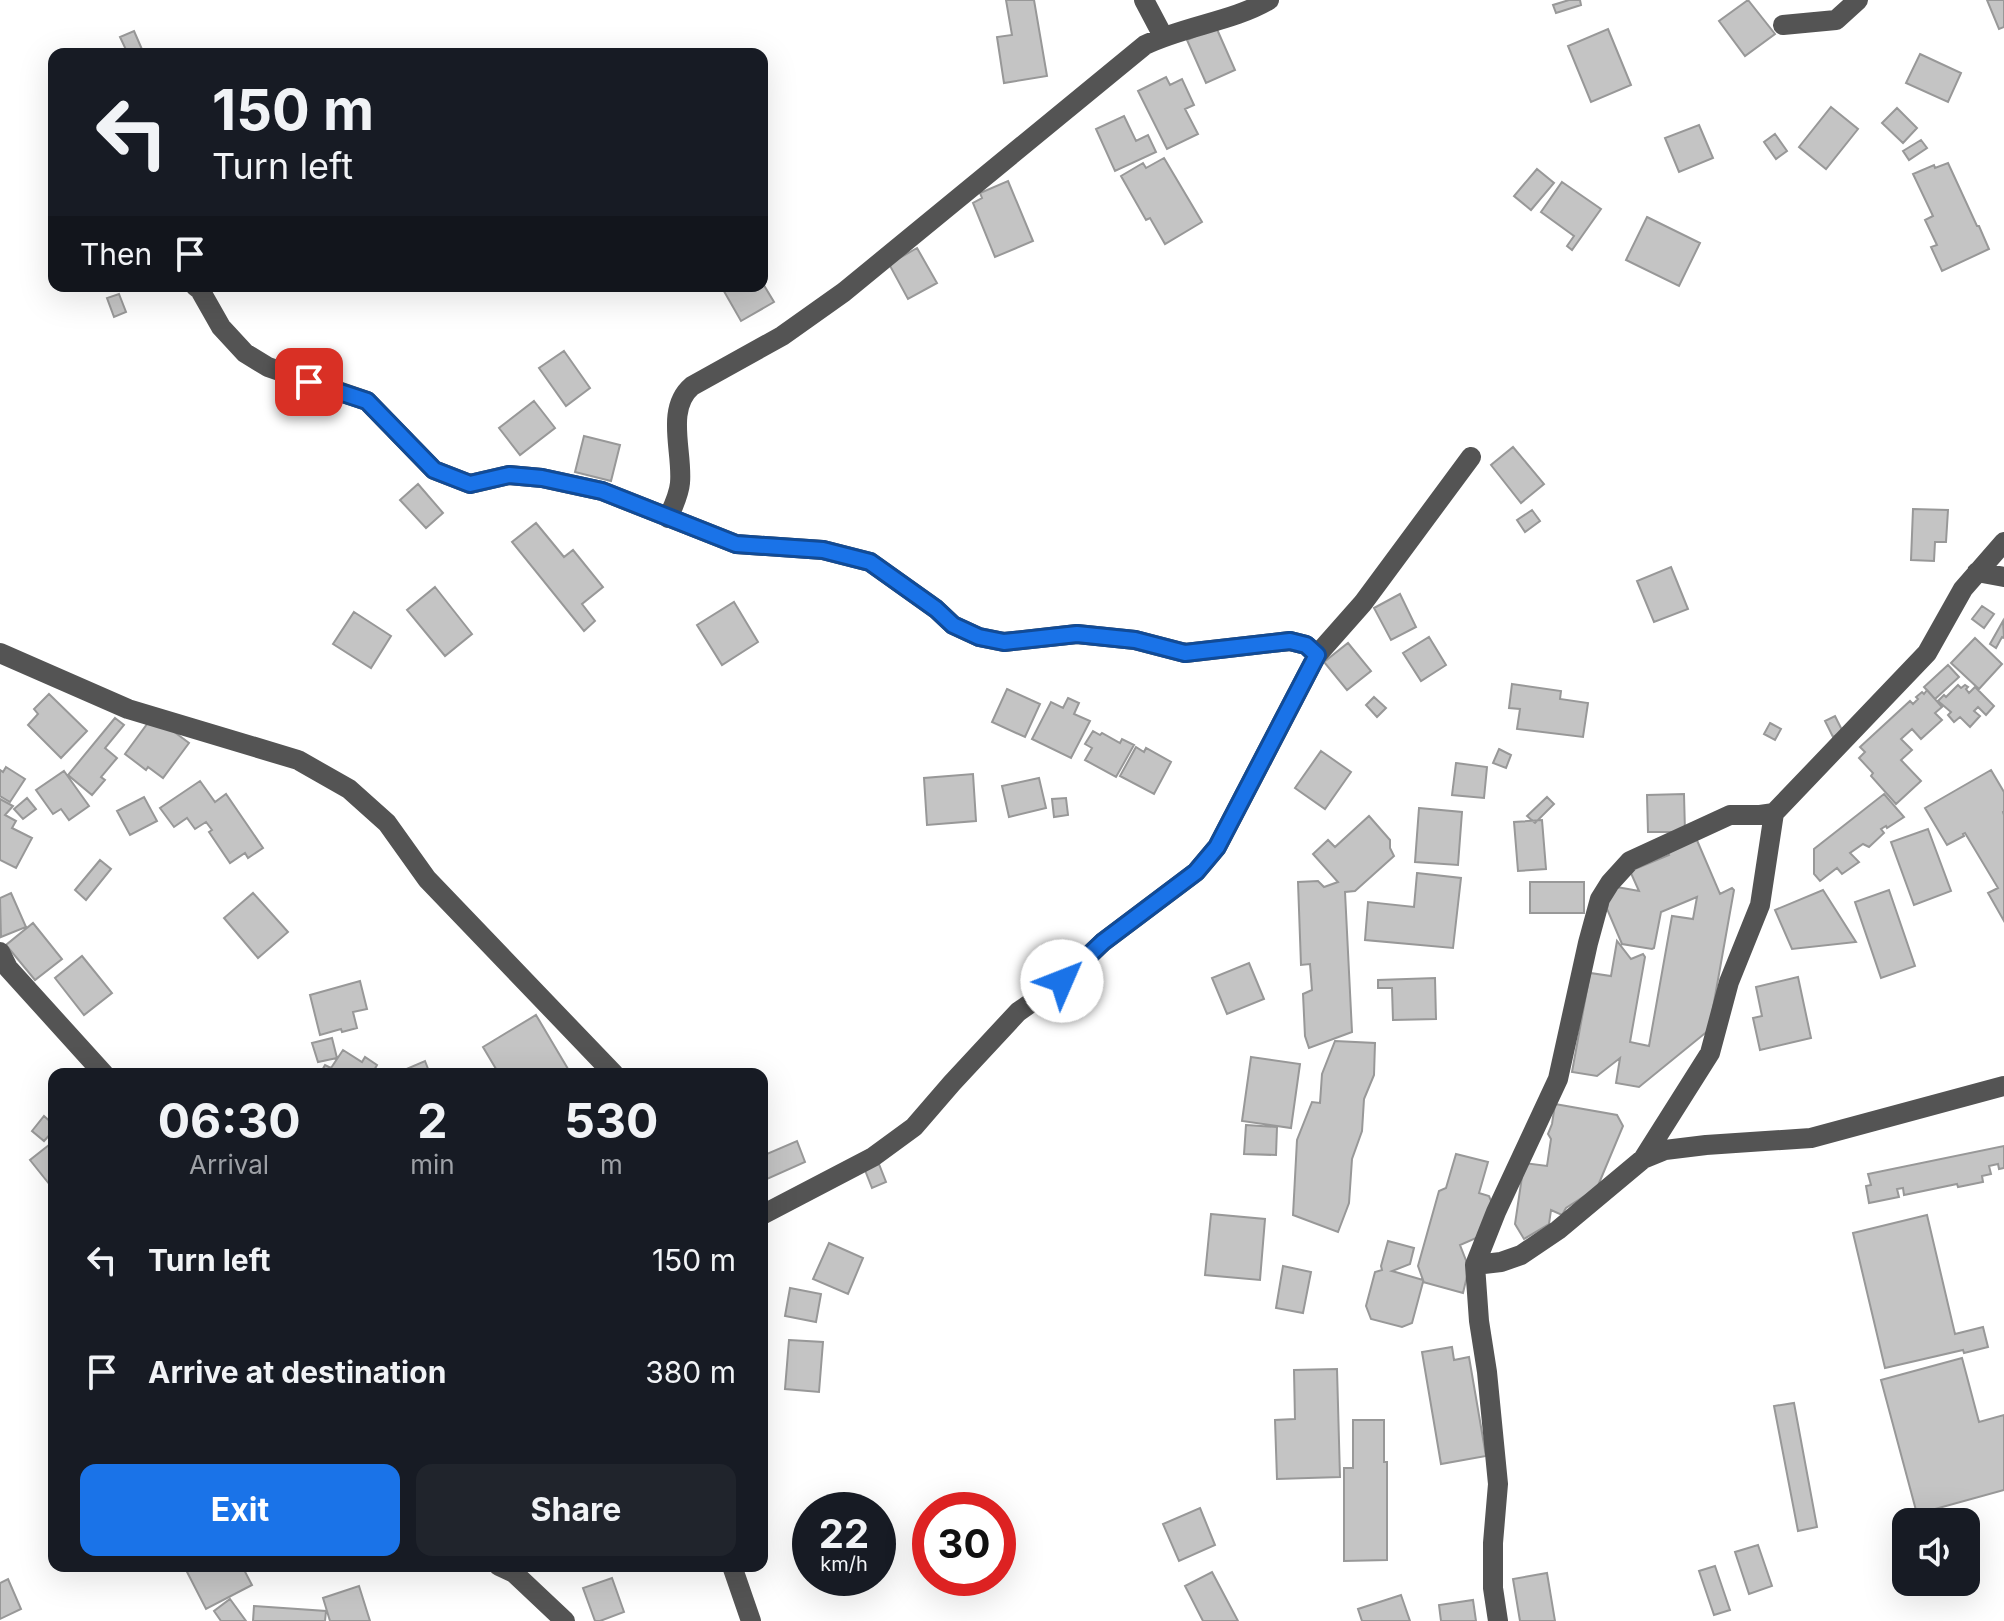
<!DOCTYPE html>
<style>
body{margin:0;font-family:Inter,sans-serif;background:#20242c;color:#f1f3f6;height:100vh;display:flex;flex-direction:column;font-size:30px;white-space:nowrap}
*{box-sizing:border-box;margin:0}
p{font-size:26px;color:#9ea1a6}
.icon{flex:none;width:44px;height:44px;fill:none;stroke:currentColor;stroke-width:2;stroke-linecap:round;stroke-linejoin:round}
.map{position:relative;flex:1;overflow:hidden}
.drawer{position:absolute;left:48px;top:1068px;width:720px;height:504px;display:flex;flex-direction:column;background:#171b24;border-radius:16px;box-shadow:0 8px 32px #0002}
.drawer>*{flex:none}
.hud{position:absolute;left:48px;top:48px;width:720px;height:244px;border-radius:16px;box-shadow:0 8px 32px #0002;background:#171b24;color:#f1f3f6;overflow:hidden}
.tools{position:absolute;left:1892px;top:1508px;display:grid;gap:16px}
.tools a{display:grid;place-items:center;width:88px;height:88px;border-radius:16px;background:#171b24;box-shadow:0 8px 32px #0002;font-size:40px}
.speed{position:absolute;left:792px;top:1492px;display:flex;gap:16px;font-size:40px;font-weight:700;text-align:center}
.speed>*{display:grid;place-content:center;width:104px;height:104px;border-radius:50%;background:#171b24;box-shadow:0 8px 32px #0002;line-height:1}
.speed small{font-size:20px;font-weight:400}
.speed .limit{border:12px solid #d22;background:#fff;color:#111}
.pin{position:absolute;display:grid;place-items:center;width:68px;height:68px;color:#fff;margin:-34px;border-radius:16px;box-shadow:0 4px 12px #0006}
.me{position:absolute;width:88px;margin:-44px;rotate:46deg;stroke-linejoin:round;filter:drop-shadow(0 0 6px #0008)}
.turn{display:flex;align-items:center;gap:28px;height:168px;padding:0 32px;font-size:36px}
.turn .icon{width:104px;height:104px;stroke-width:2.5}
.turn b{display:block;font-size:56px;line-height:68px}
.then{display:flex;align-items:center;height:76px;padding:0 32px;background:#0003;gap:16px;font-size:30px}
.eta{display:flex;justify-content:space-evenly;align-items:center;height:136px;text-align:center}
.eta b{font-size:48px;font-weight:700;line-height:56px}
.primary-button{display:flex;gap:16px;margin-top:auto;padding:16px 32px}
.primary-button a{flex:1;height:92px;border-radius:16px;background:#1a73e8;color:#fff;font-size:32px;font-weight:700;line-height:92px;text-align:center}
.primary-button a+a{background:#20242c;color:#f1f3f6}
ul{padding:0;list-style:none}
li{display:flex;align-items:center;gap:24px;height:112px;padding:0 32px}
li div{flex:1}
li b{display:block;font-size:30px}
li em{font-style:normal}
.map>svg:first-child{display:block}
.building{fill:#c4c4c4;stroke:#989898;stroke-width:2}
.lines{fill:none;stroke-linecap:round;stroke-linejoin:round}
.minor{stroke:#545454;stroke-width:20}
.route-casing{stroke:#114b97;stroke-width:20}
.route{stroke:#1a73e8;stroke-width:14}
</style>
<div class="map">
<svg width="2004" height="1621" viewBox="0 0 2004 1621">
<rect width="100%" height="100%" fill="#fff"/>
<path class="building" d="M1006 0H1034L1047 76 1004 83 997 37 1012 35Z
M1569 0H1580L1581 5 1556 13 1553 5Z
M1748 0 1775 34 1745 56 1719 21Z
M1987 0H2004V27L1999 29Z
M1216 27 1235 70 1206 83 1187 40Z
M1608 29 1631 85 1591 102 1568 46Z
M134 31 144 54H128L120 37Z
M1920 54 1961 73 1948 102 1906 83Z
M1166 77 1170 85 1182 79 1194 105 1185 109 1198 134 1167 149 1138 91Z
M1831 107 1858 129 1826 169 1799 147Z
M1897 108 1917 128 1903 143 1882 123Z
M1124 116 1136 141 1148 135 1156 152 1115 171 1096 129Z
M1699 125 1713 158 1679 172 1665 138Z
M1775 134 1787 151 1776 159 1764 142Z
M1921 140 1927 148 1909 160 1903 151Z
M1164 158 1202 222 1165 244 1150 218 1146 220 1121 176 1143 163 1146 168Z
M1948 163 1977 226H1979L1989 249 1942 271 1931 247 1937 245 1925 220 1933 216 1913 174 1934 165 1935 168Z
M1537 169 1554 183 1531 210 1514 196Z
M1008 181 1033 241 995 257 973 203 982 198 980 193Z
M1562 182 1601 209 1572 250 1567 246 1574 236 1541 212Z
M1647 217 1700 243 1679 286 1626 260Z
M917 248 937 283 908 299 889 264Z
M762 282 774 302 741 321 721 286H762Z
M119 294 126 312 114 317 107 298Z
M564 351 590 388 566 406 539 368Z
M534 401 555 428 520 455 499 428Z
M584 436 620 445 611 481 575 472Z
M1513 447 1544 484 1521 503 1491 465Z
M418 484 443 513 426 528 400 500Z
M1913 509 1948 510 1946 542H1935L1934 561 1911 560Z
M1532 510 1540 521 1525 532 1517 520Z
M536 523 564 557 573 550 603 587 582 604 595 621 584 631 512 542Z
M1671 567 1688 609 1654 622 1637 581Z
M435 587 472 634 445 656 407 610Z
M1400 594 1416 627 1391 640 1374 608Z
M734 602 758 642 722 665 697 625Z
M1982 606 1994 614 1984 628 1972 619Z
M354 612 391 636 371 668 333 644Z
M2003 621 2004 638 2002 637 1996 648 1990 644Z
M1429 637 1446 665 1421 681 1403 653Z
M1975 638 2002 664 1979 689 1951 663Z
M1348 643 1371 671 1347 690 1324 662Z
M1948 665 1959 677 1935 699 1924 687Z
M1512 684 1561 691 1560 699 1588 703 1583 737 1517 729 1520 709 1509 708Z
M1958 685 1961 688 1965 685 1968 687 1966 689 1969 693 1975 687 1994 706 1986 715 1978 707 1974 711 1980 716 1970 727 1960 717 1954 722 1948 715 1951 712 1938 701 1944 695 1946 697Z
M1007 689 1040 704 1025 737 992 722Z
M1927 690 1942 707 1935 713 1942 720 1921 739 1912 729 1901 739 1912 750 1901 760 1921 781 1896 804 1871 776 1873 773 1859 758 1865 752 1860 747 1910 701 1913 704 1918 699 1916 697 1922 692 1924 694Z
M49 694 87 731 61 758 28 725 38 714 34 709Z
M1374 697 1386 708 1377 717 1366 705Z
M1068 698 1079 703 1074 714 1090 721 1071 758 1032 739 1051 702 1063 708Z
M153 716 189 743 163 778 148 767 146 770 125 754Z
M1835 716 1843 732 1833 737 1825 721Z
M115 718 124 725 105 748 117 758 101 777 105 780 92 795 68 775Z
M1770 723 1781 729 1775 740 1764 734Z
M1093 731 1100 735 1102 733 1120 743 1122 739 1134 745 1116 777 1085 760 1092 748 1085 744Z
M1136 747 1144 752 1146 748 1171 762 1154 794 1120 776Z
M1499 749 1511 755 1506 768 1493 763Z
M1321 751 1351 772 1325 809 1295 788Z
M1456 763 1487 767 1484 798 1452 795Z
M6 767 25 779 10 802 0 796V770L3 772Z
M1991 770 2004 792V811L2003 812 2004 815V921L1988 893 1998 888 1965 833 1963 834 1964 836 1947 845 1925 808Z
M64 771 89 806 69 820 61 809 53 814 36 790Z
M973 774 976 821 927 825 924 778Z
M1039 778 1046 808 1009 817 1002 786Z
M200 781 215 802 226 794 263 848 248 858 245 853 230 863 209 832 212 830 206 822 195 829 187 818 174 827 160 808Z
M1684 794 1685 832H1648L1647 795Z
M1884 794 1904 817 1887 828 1886 826 1881 829 1884 833 1869 847 1863 844 1850 853 1859 862 1842 874 1837 868 1820 881 1814 874V849Z
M144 797 157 821 130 835 117 811Z
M1547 797 1554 804 1535 823 1527 816Z
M27 798 36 809 23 819 14 809Z
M1066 798 1068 815 1054 817 1052 799Z
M0 799 13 806 5 815 16 821 12 828 32 838 16 868 0 860Z
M1419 808 1462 812 1458 865 1415 862Z
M1369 816 1390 840V848L1394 856 1355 891 1345 892 1352 1032 1309 1048 1305 1036 1303 994 1312 990 1310 964 1301 965 1298 882 1318 881 1324 887 1338 882 1313 854 1328 840 1335 847Z
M1542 820 1546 869 1518 871 1514 822Z
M1928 829 1951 891 1914 905 1891 842Z
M1696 838 1720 894 1732 888 1734 890 1709 1030 1639 1087 1616 1083 1620 1058 1597 1076 1572 1072 1590 973 1611 976 1617 941 1631 959 1643 954 1645 957 1630 1042 1649 1046 1672 916 1693 919 1697 897 1661 912 1654 948 1652 949 1622 944 1607 909 1611 886 1639 891 1630 871 1669 855 1667 851Z
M100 860 111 869 86 900 75 890Z
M1417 873 1461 878 1453 948 1365 940 1368 902 1414 907Z
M1530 882H1584V913H1530Z
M1823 890 1856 942 1792 949 1775 910Z
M1889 890 1915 966 1881 978 1855 902Z
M11 893 26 927 1 937 0 898Z
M253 893 288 932 258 958 224 918Z
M33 923 62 959 35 980 6 945Z
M82 956 112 993 84 1015 55 978Z
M1249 963 1264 999 1227 1014 1212 978Z
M1798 977 1811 1038 1760 1050 1753 1018 1762 1016 1756 987Z
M1435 978 1436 1019 1393 1020 1392 988H1378V980Z
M360 981 367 1009 353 1012 357 1028 342 1032 341 1029 320 1035 310 995Z
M536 1015 571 1074H499L483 1047Z
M332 1038 337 1058 318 1062 312 1043Z
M1335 1041 1375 1043 1374 1075 1364 1099 1362 1131 1352 1159 1349 1203 1338 1232 1293 1215 1297 1140 1312 1102 1320 1103 1322 1074Z
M343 1050 362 1062 365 1057 377 1065 372 1074H320L325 1065 331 1068Z
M1251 1057 1300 1064 1291 1128 1242 1121Z
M425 1061 430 1074H395Z
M1555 1104 1617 1115 1623 1126 1597 1188 1566 1208 1562 1215 1551 1210 1549 1224 1524 1239 1515 1224 1524 1163 1547 1166 1551 1139 1548 1134 1552 1124Z
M44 1116 54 1125V1130L44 1141 32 1131Z
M1246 1125 1277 1127 1276 1155 1244 1154Z
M54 1141V1190L30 1160Z
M797 1141 805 1162 767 1179 762 1168V1156Z
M2004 1146V1168L1999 1169 1998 1164 1989 1166 1991 1174 1982 1176 1983 1182 1958 1187 1957 1184 1904 1195 1903 1188 1897 1189 1899 1197 1869 1203 1866 1186 1871 1185 1868 1174Z
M1456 1154 1488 1162 1479 1193 1489 1196 1492 1203 1483 1235 1460 1245 1469 1268 1463 1293 1423 1282 1412 1323 1402 1327 1371 1319 1366 1306 1375 1272 1382 1270 1381 1266 1388 1241 1414 1248 1410 1264 1392 1271 1423 1280 1418 1266 1439 1191 1446 1188Z
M877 1159 886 1182 872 1188 863 1165Z
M1211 1214 1265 1219 1260 1280 1205 1275Z
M1927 1215 1955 1334 1983 1327 1988 1347 1964 1353 1963 1350 1885 1368 1853 1233Z
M829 1243 863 1258 848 1294 813 1279Z
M1283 1266 1311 1272 1303 1313 1276 1308Z
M790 1288 821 1294 816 1322 785 1316Z
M789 1340 823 1342 819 1392 785 1389Z
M1452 1347 1454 1360 1469 1357 1486 1456 1441 1464 1422 1352Z
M1962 1358 1979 1422 2004 1415V1490L1917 1514 1881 1380Z
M1337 1369 1340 1477 1277 1479 1275 1420 1295 1419 1294 1370Z
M1794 1403 1817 1527 1798 1531 1774 1406Z
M1353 1420H1384V1462H1387V1560L1344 1561V1468H1353Z
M1200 1508 1215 1545 1179 1561 1163 1524Z
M1758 1545 1772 1586 1749 1594 1735 1552Z
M184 1566H242L252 1585 206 1609Z
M1715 1566 1730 1610 1714 1615 1699 1571Z
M1212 1572 1238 1621H1203L1185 1586Z
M1547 1573 1555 1621H1520L1513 1579Z
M612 1578 624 1612 600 1621H595L583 1588Z
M8 1579 21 1609 0 1619V1583Z
M359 1586 370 1621H330L323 1598Z
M1401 1595 1410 1621H1362L1358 1609Z
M230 1599 246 1621H221L214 1611Z
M1473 1600 1476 1621H1441L1439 1605Z
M254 1606 326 1611 325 1621H253Z"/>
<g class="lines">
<path class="minor" d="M1144 0 1163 36
M1783 25 1836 20 1858 0
M195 286 200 290 221 327 245 353 268 367 367 401 434 470 470 484 509 475 542 478 602 491 736 544 823 550 870 562 936 609 953 625 979 637 1004 642 1077 634 1135 640 1185 653 1290 641 1306 645 1317 655
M668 518C673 507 679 495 680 483 683 452 665 409 692 386L782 336 844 292 1145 45C1184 26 1234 21 1269 0
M1977 572 2004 577
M0 653 128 709 298 760 349 789 387 823 427 879 614 1074
M0 952 8 968 104 1074
M1643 1159 1710 1053 1729 982 1760 905 1774 813
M762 1215 873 1157 914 1127 952 1083 1018 1012 1062 981 1103 942 1196 872 1217 847 1317 655 1363 603 1471 457
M1475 1265 1501 1262 1521 1255 1558 1230 1643 1159 1665 1150 1706 1145 1811 1138 2004 1086
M499 1566 514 1573 565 1621
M732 1566 751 1621
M1498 1621 1493 1588V1543L1498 1484 1487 1372 1479 1321 1475 1265 1496 1212 1558 1079 1588 943 1600 899 1610 883 1630 861 1730 815H1760L1774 813 1927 653 1963 589 2004 542"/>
</g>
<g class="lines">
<defs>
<path id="route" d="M309 382 367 401 434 470 470 484 509 475 542 478 602 491 736 544 823 550 870 562 936 609 953 625 979 637 1004 642 1077 634 1135 640 1185 653 1290 641 1306 645 1317 655 1217 847 1196 872 1103 942 1062 981"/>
</defs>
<use href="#route" class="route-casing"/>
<use href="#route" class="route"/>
</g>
</svg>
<div class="tools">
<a><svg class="icon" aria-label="sound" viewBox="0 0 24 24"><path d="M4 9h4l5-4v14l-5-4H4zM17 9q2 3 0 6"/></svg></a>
</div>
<div class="speed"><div>22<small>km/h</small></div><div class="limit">30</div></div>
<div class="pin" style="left:309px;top:382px;background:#d93025"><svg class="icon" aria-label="arrive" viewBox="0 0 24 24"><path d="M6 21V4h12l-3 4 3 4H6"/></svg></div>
<svg class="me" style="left:1062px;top:981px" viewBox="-20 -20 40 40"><circle r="19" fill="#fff"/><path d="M0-13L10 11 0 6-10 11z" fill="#1a73e8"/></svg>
<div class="hud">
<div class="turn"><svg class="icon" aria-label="left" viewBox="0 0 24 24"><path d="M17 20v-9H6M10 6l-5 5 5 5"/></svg><div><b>150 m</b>Turn left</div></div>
<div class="then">Then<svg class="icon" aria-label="arrive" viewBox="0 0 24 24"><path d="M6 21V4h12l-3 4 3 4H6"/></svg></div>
</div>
<section class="drawer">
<div class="eta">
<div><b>06:30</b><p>Arrival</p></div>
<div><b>2</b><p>min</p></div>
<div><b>530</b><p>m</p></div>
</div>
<ul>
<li><svg class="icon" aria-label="left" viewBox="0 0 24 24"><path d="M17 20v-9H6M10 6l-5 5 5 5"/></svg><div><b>Turn left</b></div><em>150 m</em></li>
<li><svg class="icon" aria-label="arrive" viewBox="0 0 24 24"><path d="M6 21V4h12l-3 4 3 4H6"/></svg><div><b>Arrive at destination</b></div><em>380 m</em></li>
</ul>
<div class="primary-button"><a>Exit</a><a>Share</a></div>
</section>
</div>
